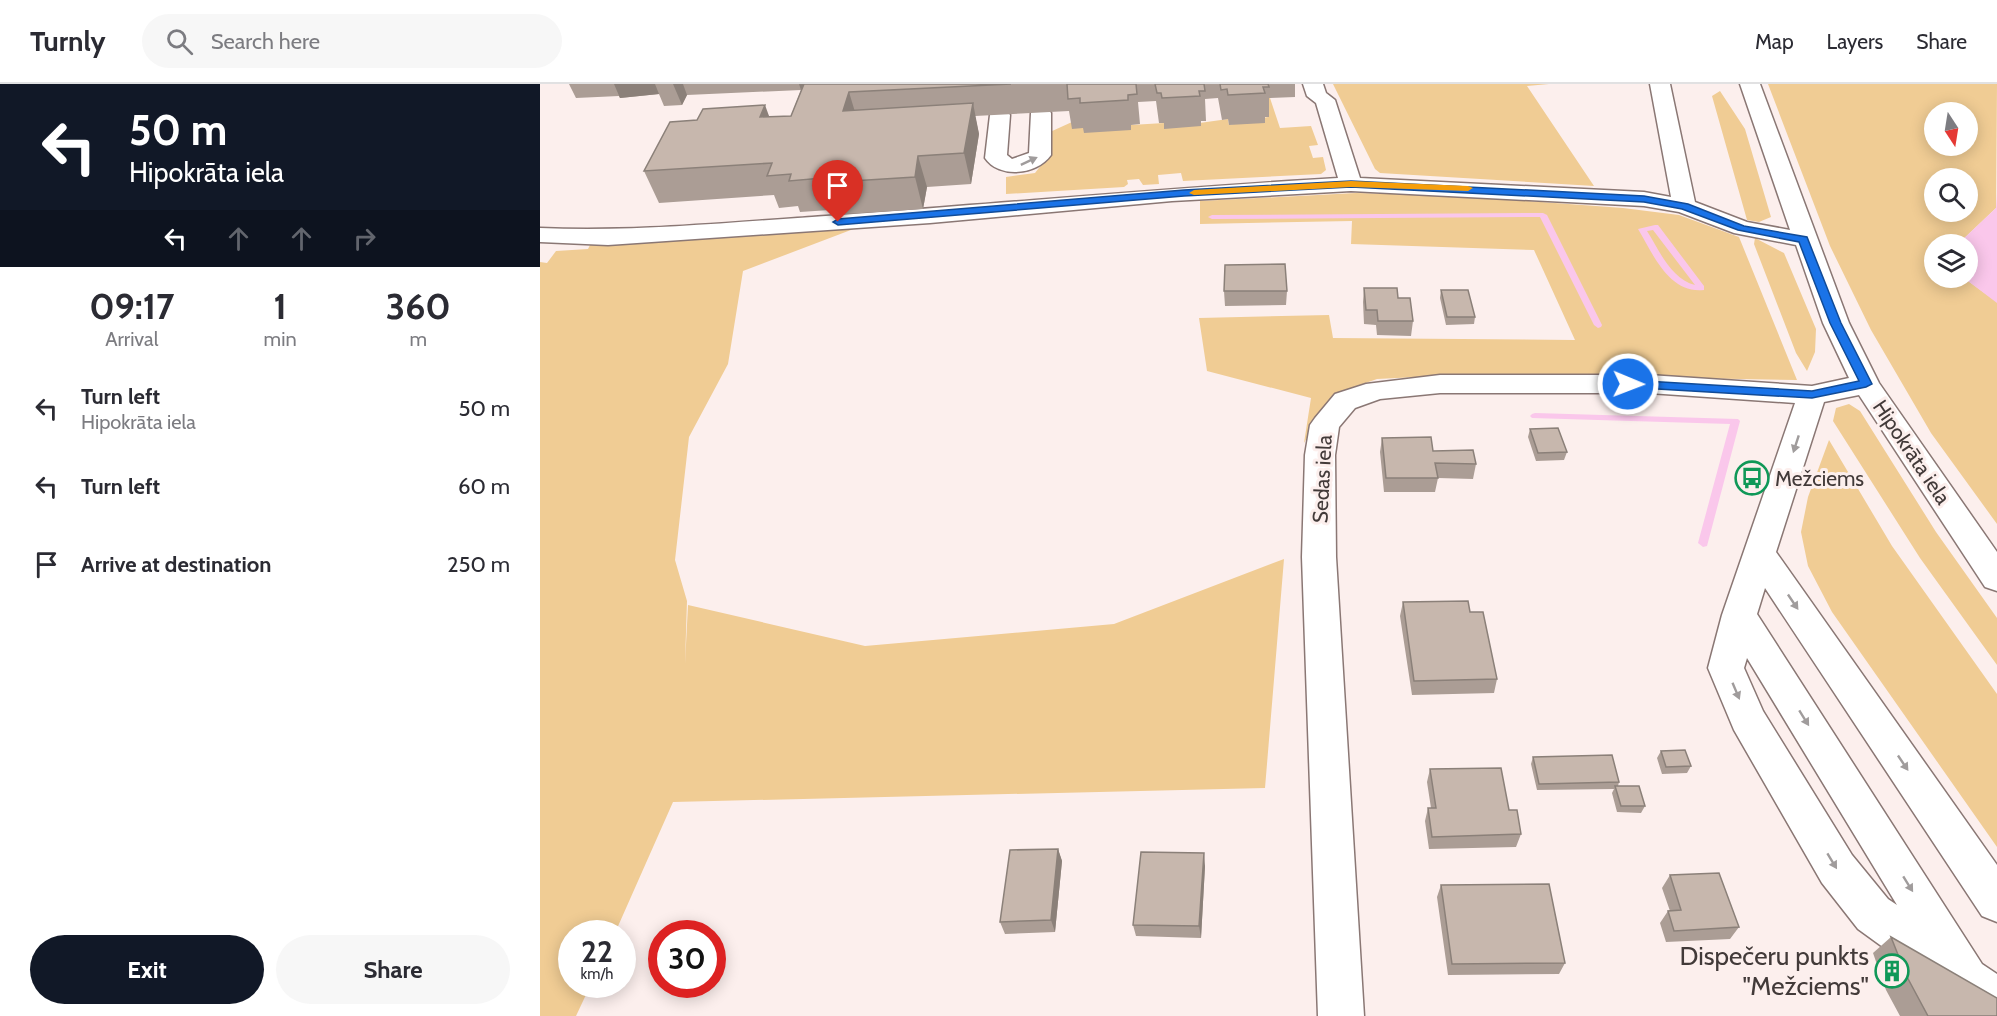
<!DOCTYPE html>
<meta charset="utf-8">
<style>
body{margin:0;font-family:Cabin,sans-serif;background:#f7f7f7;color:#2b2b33;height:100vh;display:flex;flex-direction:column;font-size:22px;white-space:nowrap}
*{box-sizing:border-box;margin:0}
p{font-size:20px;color:#7c7c81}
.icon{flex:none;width:33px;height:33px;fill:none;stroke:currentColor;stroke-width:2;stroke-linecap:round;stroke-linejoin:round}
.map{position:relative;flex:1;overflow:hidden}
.details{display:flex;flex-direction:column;background:#fff;width:540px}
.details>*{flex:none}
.hud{background:#111827;color:#fff;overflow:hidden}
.needle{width:39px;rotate:168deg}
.fabs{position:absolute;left:1384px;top:18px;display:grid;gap:12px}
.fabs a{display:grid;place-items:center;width:54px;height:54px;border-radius:50%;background:#fff;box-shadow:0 3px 15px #0003;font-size:30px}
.speed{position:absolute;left:18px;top:836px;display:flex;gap:12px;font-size:30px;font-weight:700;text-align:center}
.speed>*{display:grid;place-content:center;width:78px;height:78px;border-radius:50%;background:#fff;box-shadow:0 3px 15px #0003;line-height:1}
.speed small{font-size:15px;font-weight:400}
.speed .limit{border:9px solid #d22;background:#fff;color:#111}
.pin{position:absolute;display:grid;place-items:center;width:51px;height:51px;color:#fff;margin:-62px -26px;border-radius:50% 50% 50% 0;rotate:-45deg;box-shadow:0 0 6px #0007}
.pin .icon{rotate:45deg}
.me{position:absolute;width:66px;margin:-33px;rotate:91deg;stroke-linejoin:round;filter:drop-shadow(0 0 4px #0008)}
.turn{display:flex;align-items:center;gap:21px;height:126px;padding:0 30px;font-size:27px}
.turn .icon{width:78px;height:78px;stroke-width:2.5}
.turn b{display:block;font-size:42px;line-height:51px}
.lanes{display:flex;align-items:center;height:57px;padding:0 30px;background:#0003;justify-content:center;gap:30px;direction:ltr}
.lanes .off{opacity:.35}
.eta{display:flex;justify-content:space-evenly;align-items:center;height:102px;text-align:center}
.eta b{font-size:36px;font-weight:700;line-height:42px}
.button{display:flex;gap:12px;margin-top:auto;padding:12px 30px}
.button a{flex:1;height:69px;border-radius:36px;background:#111827;color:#fff;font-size:24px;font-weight:700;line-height:69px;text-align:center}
.button a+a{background:#f7f7f7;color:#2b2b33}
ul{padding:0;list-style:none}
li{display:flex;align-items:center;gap:18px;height:78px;padding:0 30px}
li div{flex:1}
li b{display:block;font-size:22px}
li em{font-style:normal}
header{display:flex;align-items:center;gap:36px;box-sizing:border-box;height:84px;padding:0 30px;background:#fff;border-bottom:2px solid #e1e1e2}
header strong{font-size:28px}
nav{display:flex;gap:33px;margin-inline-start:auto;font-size:21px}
.search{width:420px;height:54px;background:#f7f7f7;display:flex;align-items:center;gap:15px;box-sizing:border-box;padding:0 21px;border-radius:33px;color:#7c7c81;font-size:22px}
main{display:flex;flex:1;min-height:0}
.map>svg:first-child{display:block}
.green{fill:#f0cc94;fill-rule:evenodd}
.water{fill:#fac7eb}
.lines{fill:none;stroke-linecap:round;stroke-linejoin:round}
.stream{fill:#fac7eb;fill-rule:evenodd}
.minor-casing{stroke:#8a7774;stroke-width:3}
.minor{fill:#fff;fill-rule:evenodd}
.wall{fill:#ab9d95}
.shaded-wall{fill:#8b8079}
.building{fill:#c7b7ad;stroke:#8b8079;stroke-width:1.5}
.oneway{fill:#a09c9c}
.route{fill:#1a73e8;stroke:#114b97;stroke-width:1.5}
.slow{fill:#f59e0b}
.labels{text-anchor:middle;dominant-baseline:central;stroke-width:6;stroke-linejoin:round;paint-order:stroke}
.street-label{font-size:21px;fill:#423a39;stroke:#fcefed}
.poi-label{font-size:21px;fill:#423a39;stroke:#fcefed;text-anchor:start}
.near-poi-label{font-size:26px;fill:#423a39;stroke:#fcefed;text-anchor:end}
</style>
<header>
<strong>Turnly</strong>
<div class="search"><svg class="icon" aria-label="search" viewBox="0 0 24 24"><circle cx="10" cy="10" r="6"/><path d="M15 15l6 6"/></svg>Search here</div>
<nav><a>Map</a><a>Layers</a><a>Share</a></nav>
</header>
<main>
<section class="details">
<div class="hud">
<div class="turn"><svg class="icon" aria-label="left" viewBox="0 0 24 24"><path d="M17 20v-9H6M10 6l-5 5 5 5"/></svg><div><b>50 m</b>Hipokrāta iela</div></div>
<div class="lanes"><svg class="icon" aria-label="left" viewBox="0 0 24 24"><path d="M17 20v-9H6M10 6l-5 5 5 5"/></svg><svg class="icon off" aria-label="ahead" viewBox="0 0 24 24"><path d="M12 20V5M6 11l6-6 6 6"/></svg><svg class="icon off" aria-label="ahead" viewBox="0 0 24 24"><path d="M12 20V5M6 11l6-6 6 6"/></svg><svg class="icon off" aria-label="right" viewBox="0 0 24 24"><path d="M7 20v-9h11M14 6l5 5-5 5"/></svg></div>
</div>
<div class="eta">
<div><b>09:17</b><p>Arrival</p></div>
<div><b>1</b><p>min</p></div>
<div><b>360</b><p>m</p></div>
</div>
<ul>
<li><svg class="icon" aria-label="left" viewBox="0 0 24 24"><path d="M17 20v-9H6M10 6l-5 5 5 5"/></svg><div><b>Turn left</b><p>Hipokrāta iela</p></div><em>50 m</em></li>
<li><svg class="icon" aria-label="left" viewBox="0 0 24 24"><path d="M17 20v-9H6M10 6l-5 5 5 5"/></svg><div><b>Turn left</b></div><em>60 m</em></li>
<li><svg class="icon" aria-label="arrive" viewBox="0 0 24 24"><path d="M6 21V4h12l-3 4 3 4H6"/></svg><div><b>Arrive at destination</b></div><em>250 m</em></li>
</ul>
<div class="button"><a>Exit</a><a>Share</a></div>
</section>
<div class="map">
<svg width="1457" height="932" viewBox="0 0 1457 932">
<rect width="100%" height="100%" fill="#fcefed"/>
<path class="green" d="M793 0H1009L987 2 1054 102 840 89 835 85Z
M1228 0H1457L1456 124 1418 160H1395V194H1424L1457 218V440L1391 349 1331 246 1290 162ZM1395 28H1428V62H1395ZM1395 94H1428V128H1395Z
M1180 7 1205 45 1231 133 1219 138 1207 136 1172 12Z
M723 14H730L740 44 771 42 778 61 769 62 773 74 783 73 786 86 781 90 643 97 641 89 618 91 619 100 603 101 599 95 587 96 588 100 584 103 466 110V93L495 89 509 71 510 48 532 38 544 44 591 46V41L624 39V44L688 35 689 41 728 33Z
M816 109 904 111 1083 124 1139 131 1199 153 1257 296 937 290 837 295 800 308 783 326 764 359 771 314 667 287 659 234 789 231 793 254 1035 256 994 166 811 160 812 137 660 140V117Z
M324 141 203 187 188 280 149 353 135 476 147 517 145 580 148 521 325 562 574 540 744 475 725 704 133 718 75 849H32V900H51L36 932H0V178L7 179 16 167 48 165 51 159Z
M1215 154 1244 169 1276 245 1275 268 1267 287 1256 269 1214 160Z
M1309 320 1320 327 1396 448 1457 534V581L1380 474 1293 337 1296 324Z
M1289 356 1352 462 1457 610V763L1292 528 1268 482 1261 448 1268 413Z"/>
<path class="water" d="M1457 109V219L1424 194H1428V160H1418L1456 124Z"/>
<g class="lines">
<path class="stream" d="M1003 129 1007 131 1062 241 1061 243 1058 244 1054 241 1000 133 672 135 668 133 672 131Z
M1115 141H1118L1164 202V206C1129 210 1113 170 1098 145ZM1113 146 1155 201C1131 195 1119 166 1107 147Z
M995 329 1198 335 1200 337 1167 462 1163 463 1158 459 1190 340 992 334 990 332 992 330Z"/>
<defs>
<path id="minor" d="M763 0H783L786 9 795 16 820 94 1104 108 1131 113 1110 0H1130L1155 118 1207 138 1250 146 1200 0H1220L1309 239 1339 299 1457 468V507L1445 503 1319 311 1284 318 1236 468 1457 781V838L1442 832 1225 504 1217 530 1442 880 1457 890V932H1438L1318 845 1282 799 1194 646 1168 584 1182 531 1255 319 1109 309H900L840 315 815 324 799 343 795 371 796 473 824 932H778L762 473 765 371 770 341 775 334 795 310 826 300 900 291H1109L1272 302 1309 294 1283 239 1256 161 1194 149 1139 128 1104 122 811 107 632 117 390 139 68 161 0 158V144C92 148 181 139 272 133 448 121 622 104 798 94L776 19 767 12ZM1207 574 1357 821 1348 815 1312 771 1223 627 1204 584Z
M501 23 508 25 511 29V71C497 91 459 95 445 74L450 31 453 27H467L470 31 467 71 472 75 489 69 491 29 494 25Z"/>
</defs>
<use href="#minor" class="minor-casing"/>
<use href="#minor" class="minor"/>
</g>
<path class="wall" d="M29 0H755V13L729 14V33H725V39L689 41 688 35 682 36 678 14 665 15 666 37H661V42L624 45V39H619L616 17 598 18 600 40 591 41V46L544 49 543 44 532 45 529 27 435 32 439 50 431 100 387 103 383 125 291 131 290 126 260 128 258 122 239 124 234 111 119 119 104 87 229 33 251 32 261 6 147 11 142 21 124 22 119 10 80 14 79 12 36 14Z
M824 204 858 214 873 237 871 252 837 251 836 241 824 240 823 218Z
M901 206 935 233 934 240 906 241 900 214Z
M684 207H747L746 221 685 222Z
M990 345 1027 368 1024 376 996 377 988 353Z
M842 354 936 380 933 395 898 394 895 408H844L840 368Z
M863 518 930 528 957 595 954 609 872 611 860 532Z
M1121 667 1151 682 1147 689 1122 690 1117 674Z
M993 673 1079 698 1078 702 1105 722 1101 729 1077 728 1072 709 1074 705 997 706 991 680Z
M890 685 969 726 981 750 976 763 889 765 885 737 888 724H891L887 698Z
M518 765 522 777 515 848 465 850 460 838Z
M665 782 661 854 596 852 593 841Z
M1130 791 1199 843 1190 855 1126 858 1120 839 1128 827H1130L1122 804Z
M901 801 1025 879 1019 890 908 891 897 813Z
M1351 853 1457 932H1360L1346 906 1333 869Z"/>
<path class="shaded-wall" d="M74 0H115L119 10 80 14Z
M133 0H143L147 11 142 21Z
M259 0H264L261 6Z
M309 8 318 38 303 27Z
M433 19 439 50 431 100 424 69Z
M225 21 236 51 220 33Z
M378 72 387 103 383 125 375 93Z
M518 765 522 777 515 848 511 836Z
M664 769 665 782 661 854 659 842Z"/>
<path class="building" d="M264 0H471L309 8 303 27 433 19 424 69 378 72 375 93 280 99 282 94 249 97 251 90 227 92 232 79 104 87 130 38 157 36 163 25 225 21 220 33 251 32Z
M527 0H596L597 10 588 11V16L540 19V14L528 15Z
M615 0H664L665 7H659L660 12 622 14 621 9H617Z
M680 0H728L729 3H723L725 9 688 11 687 5 681 6Z
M745 180 747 207H684L685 181Z
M824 204H857L858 214H870L873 237H838L837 226H826Z
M901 206H928L935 233H907Z
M1018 344 1027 368 998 369 990 345Z
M891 353 893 367 933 366 936 380 895 379 898 394H846L842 354Z
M928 517 930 528H943L957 595 874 597 863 518Z
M1145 666 1151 682 1126 683 1121 667Z
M1072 671 1079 698 999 700 993 673Z
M961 684 969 726H977L981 750 892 753 888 724H896L890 685Z
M1075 702H1099L1105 722H1081Z
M518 765 511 836 460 838 470 766Z
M601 768 664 769 659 842 593 841Z
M1179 789 1199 843 1134 847 1128 827 1141 826 1130 791Z
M1009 800 1025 879 912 880 901 801Z
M1351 853 1457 914V932H1388L1366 891Z"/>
<defs><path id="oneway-solid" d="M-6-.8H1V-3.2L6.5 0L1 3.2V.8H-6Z" transform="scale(1.5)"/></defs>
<g class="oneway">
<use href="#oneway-solid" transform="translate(489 77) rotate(-25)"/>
<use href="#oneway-solid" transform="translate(1256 360) rotate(108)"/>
<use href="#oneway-solid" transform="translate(1253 518) rotate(56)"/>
<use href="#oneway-solid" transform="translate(1196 607) rotate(67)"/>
<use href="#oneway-solid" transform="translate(1264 634) rotate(58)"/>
<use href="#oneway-solid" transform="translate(1363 679) rotate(56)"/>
<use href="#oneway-solid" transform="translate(1292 777) rotate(59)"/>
<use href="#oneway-solid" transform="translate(1368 800) rotate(58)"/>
</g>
<path class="route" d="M811 97 1104 112 1148 120 1204 142 1267 153 1301 239 1332 300 1326 303 1272 314 1084 303V297L1088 296 1272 307 1319 297 1290 239 1259 158 1198 146 1142 125 1104 118 811 103 644 112 298 141 293 138 298 135 644 106Z"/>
<path class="slow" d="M811 97 928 102 933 104 928 107 811 103 654 111 649 109 654 106Z"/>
<defs>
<symbol id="bus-ring" viewBox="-11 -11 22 22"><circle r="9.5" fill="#fcefed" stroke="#109858" stroke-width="1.5"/><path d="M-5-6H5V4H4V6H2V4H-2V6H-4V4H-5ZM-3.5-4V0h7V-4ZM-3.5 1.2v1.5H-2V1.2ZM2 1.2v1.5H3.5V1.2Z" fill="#109858"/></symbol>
<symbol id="building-ring" viewBox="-11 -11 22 22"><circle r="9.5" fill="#fcefed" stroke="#109858" stroke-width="1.5"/><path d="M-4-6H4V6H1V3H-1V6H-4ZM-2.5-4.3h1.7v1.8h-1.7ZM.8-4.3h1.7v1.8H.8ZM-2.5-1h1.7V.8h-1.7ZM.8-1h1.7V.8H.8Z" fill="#109858"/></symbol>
</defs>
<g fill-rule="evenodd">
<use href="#bus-ring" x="1193" y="375" width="38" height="38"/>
<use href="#building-ring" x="1333" y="868" width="38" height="38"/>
</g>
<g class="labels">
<g class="street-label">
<text transform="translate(1372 368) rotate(56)">Hipokrāta iela</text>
<text transform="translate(782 395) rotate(-87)">Sedas iela</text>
</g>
<g class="poi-label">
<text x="1235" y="394">Mežciems</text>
</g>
<g class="near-poi-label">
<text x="1329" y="872">Dispečeru punkts<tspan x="1329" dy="30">"Mežciems"</tspan></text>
</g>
</g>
</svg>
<div class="fabs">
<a><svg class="needle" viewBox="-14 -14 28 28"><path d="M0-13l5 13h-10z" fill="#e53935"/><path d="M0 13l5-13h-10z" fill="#7c7c81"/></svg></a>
<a><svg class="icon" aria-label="search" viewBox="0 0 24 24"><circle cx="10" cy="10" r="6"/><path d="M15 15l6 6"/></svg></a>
<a><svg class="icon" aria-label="layers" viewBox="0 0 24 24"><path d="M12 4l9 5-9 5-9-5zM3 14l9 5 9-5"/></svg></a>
</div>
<div class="speed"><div>22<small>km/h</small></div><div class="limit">30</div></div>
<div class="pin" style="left:298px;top:138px;background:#d93025"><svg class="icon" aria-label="arrive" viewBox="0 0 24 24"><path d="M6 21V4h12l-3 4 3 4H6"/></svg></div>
<svg class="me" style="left:1088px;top:300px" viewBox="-20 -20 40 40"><circle r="17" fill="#1a73e8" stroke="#fff" stroke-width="3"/><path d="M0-11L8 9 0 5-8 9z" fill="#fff"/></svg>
</div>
</main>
